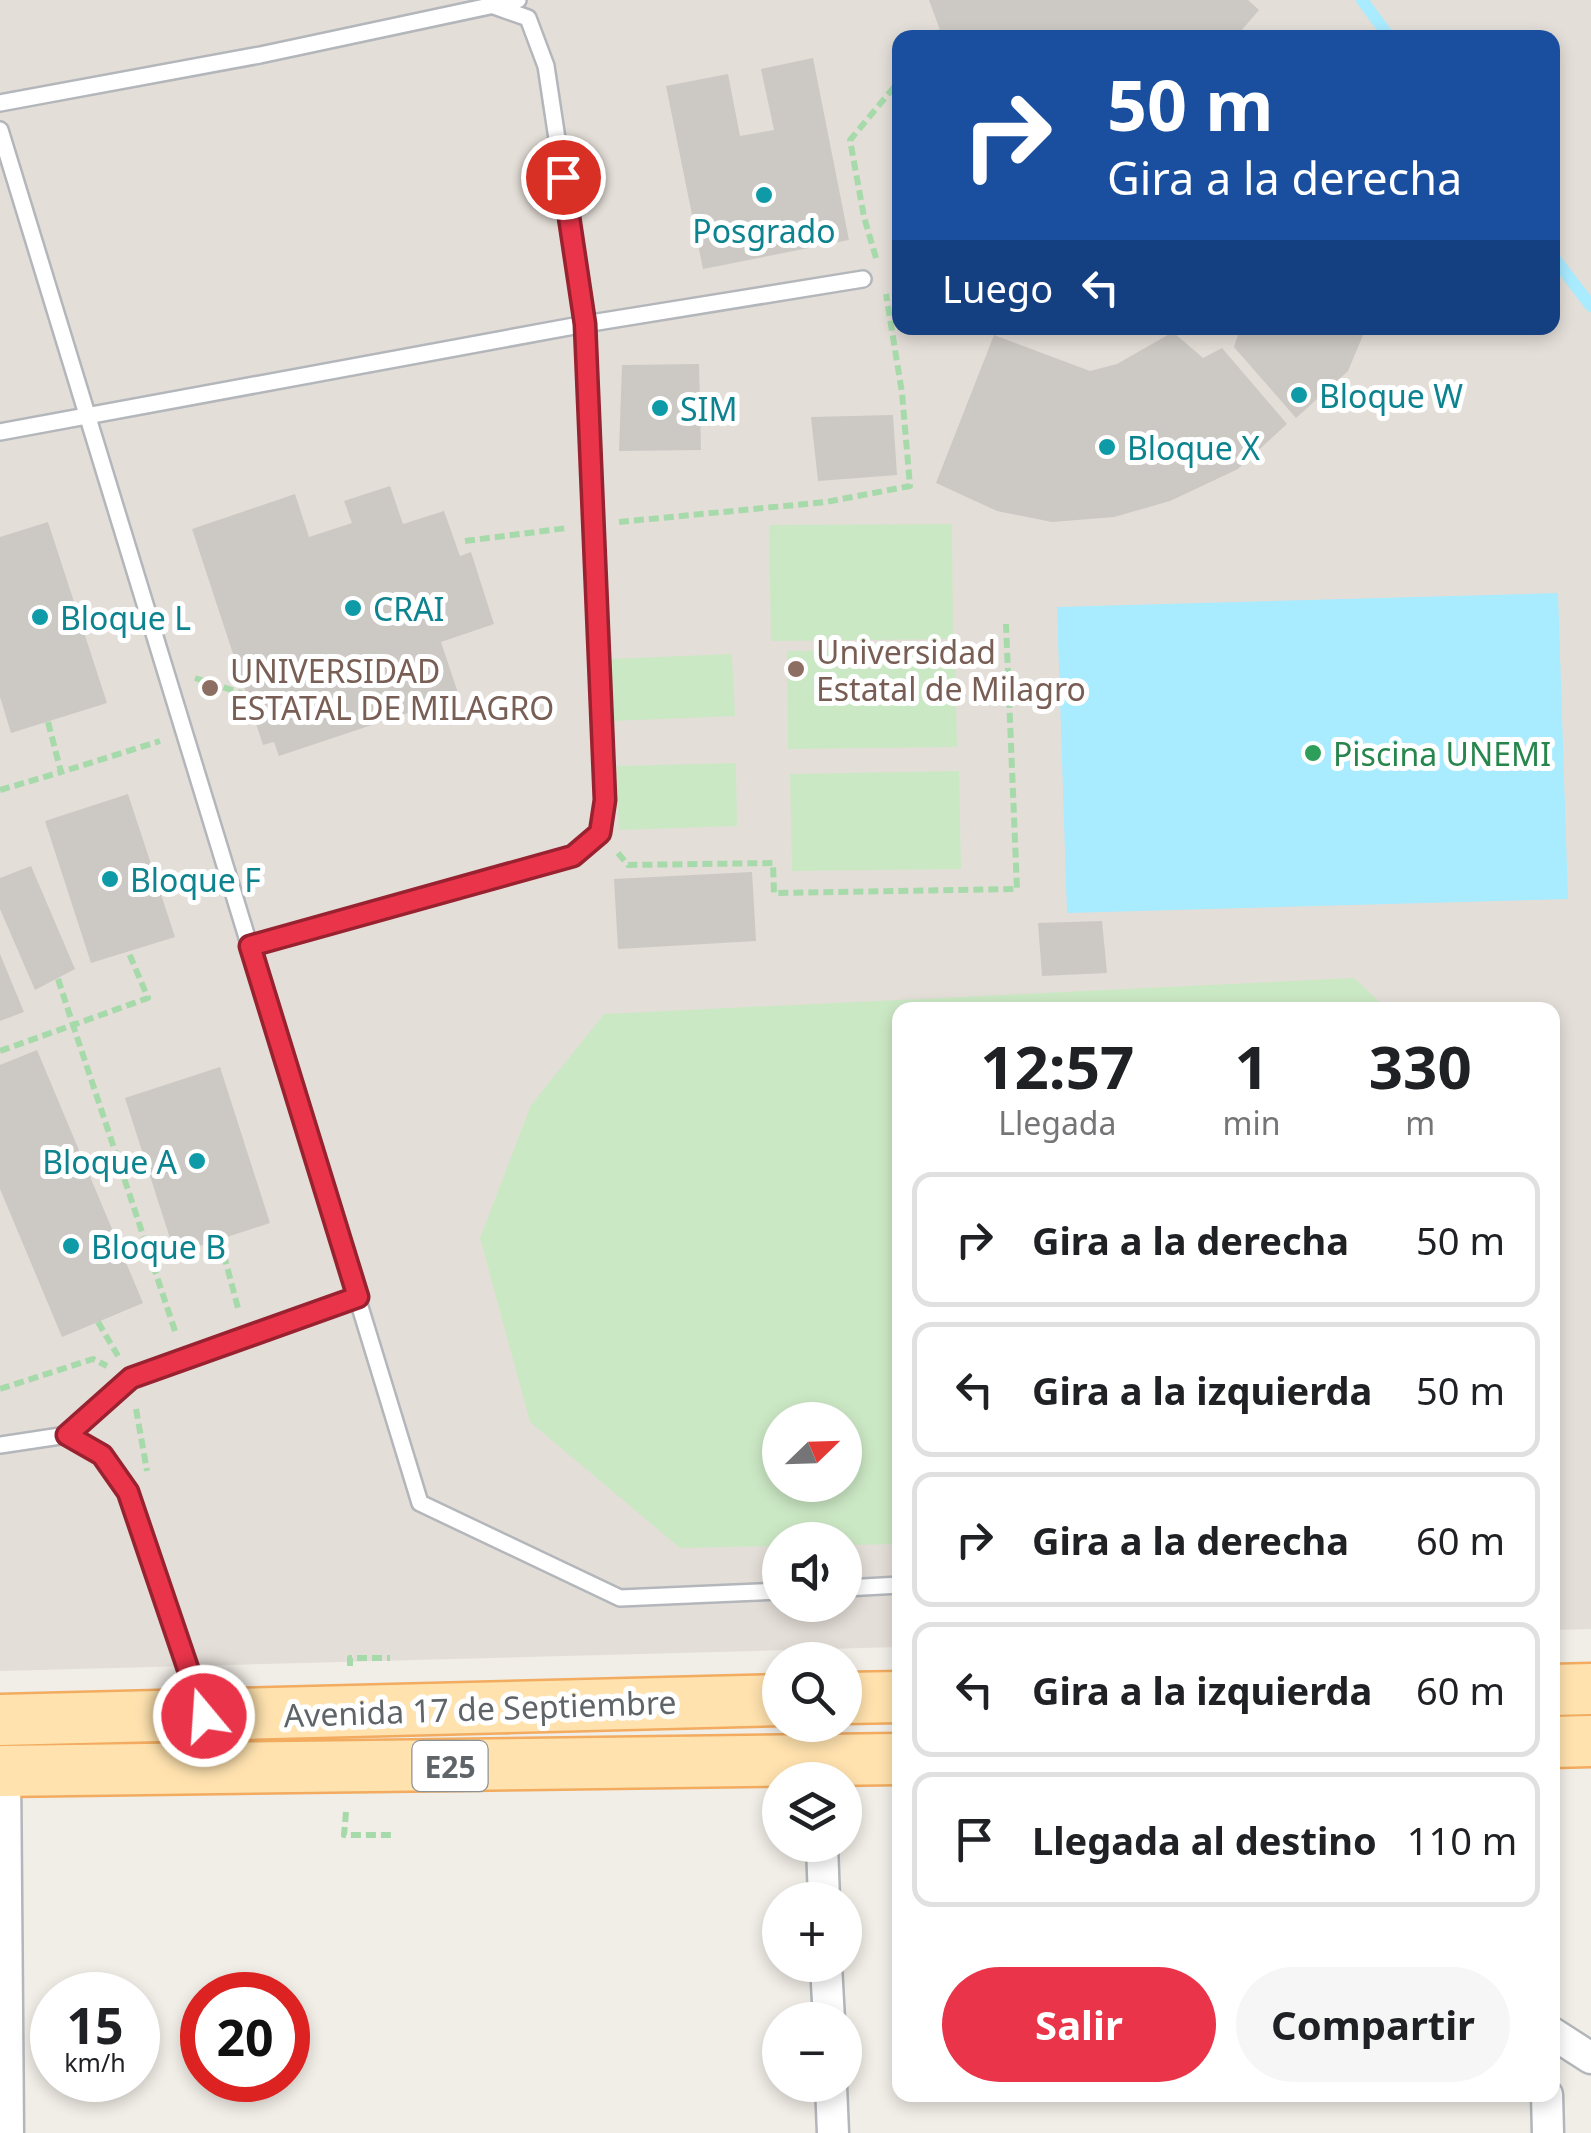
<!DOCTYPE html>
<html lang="es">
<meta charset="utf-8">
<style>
body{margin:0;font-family:"Noto Sans",sans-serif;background:#f6f6f6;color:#202124;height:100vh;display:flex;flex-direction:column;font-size:38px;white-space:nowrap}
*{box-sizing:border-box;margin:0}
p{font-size:32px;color:#757577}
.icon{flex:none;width:55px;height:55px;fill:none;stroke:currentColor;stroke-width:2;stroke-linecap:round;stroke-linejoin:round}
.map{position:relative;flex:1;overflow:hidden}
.details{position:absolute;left:892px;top:1002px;width:668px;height:1100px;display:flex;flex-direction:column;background:#fff;border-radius:20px;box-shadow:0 5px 15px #0003}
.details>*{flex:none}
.top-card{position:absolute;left:892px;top:30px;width:668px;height:305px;border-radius:20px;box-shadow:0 5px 15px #0003;background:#1a4fa0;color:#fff;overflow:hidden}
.needle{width:65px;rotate:67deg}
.tools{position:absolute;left:762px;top:1402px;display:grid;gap:20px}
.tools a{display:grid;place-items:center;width:100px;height:100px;border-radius:50%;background:#fff;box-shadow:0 5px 15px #0003;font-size:50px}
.speed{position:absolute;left:30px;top:1972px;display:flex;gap:20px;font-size:50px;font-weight:700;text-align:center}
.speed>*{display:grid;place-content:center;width:130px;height:130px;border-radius:50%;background:#fff;box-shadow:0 5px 15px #0003;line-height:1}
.speed small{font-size:25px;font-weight:400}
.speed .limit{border:15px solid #d22;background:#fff;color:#111}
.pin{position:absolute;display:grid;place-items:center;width:85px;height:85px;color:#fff;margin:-42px;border:5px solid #fff;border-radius:50%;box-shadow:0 2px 10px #0007}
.me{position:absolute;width:110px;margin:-55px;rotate:342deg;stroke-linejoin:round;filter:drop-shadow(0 0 8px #0008)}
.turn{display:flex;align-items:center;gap:35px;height:210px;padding:0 50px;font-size:45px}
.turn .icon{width:130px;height:130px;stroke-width:2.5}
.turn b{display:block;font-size:70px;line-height:85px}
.then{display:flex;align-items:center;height:95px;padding:0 50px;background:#0003;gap:20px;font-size:38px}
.eta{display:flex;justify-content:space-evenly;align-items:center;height:170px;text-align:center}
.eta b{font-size:60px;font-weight:700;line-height:70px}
.cta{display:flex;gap:20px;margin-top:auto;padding:20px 50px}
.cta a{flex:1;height:115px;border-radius:60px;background:#ea344a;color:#fff;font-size:40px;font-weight:700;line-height:115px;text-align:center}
.cta a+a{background:#f6f6f6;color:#202124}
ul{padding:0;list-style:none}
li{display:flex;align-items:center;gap:30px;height:135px;margin:0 20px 15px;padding:0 30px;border:5px solid #e0e0e0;border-radius:20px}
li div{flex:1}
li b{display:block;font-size:38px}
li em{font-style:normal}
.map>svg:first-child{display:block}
.education{fill:#e4ded8;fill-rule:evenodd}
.green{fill:#cbe8c4;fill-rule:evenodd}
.water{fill:#a9ebff}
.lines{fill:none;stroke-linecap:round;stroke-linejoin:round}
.stream{stroke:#a9ebff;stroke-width:12}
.building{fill:#ccc8c4}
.service-casing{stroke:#b3b6ba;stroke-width:20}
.minor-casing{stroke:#b3b6ba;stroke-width:35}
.primary-casing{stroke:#f2ab5f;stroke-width:55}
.path{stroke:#a7daaa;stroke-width:6;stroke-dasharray:10 5;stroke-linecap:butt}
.service{stroke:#fff;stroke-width:15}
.minor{stroke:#fff;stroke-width:30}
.primary{stroke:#ffe2ae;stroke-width:50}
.route-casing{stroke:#982230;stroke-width:25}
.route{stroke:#ea344a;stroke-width:18}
.culture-dot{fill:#0f9aa8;stroke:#fff;stroke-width:4}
.education-dot{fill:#8d6e63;stroke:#fff;stroke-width:4}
.leisure-dot{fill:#2e9e5b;stroke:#fff;stroke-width:4}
.labels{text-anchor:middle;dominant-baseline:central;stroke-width:10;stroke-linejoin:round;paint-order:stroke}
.shield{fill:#fff;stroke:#8f9295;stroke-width:2.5}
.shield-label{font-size:30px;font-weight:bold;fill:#5f6468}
.culture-label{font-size:32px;fill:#0d838f;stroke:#fff;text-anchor:start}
.education-label{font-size:32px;fill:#785e54;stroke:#fff;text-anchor:start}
.leisure-label{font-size:32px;fill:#27864d;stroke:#fff;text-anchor:start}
.street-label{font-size:32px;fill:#5f6468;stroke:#fff}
</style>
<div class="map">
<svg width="1591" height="2133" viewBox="0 0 1591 2133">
<rect width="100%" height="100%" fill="#f1ede7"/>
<path class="education" d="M0 0H1591V1629L1553 1630 1552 1010H900V1647L0 1671ZM900 38H1552V328H900ZM780 1420H845V1485H780ZM780 1540H845V1605H780Z"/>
<path class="green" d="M952 524 953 639 771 641 769 525Z
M955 649 957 747 788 749 787 651Z
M732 654 735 716 612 721 609 659Z
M736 763 737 826 619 830 617 766Z
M959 771 961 869 792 871 790 774Z
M1354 978 1388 1010H900V1544L845 1545V1540H780V1546L680 1548 530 1422 480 1238 531 1105 604 1014ZM845 1420V1485H780V1420Z"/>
<path class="water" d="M1558 593 1568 899 1067 913 1057 607Z"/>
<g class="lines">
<path class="stream" d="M1362 0 1390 38
M1552 255 1591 306"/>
</g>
<path class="building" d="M929 0H1248L1259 10 1235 38H943Z
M813 58 849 240 703 269 666 86 728 74 740 136 774 130 761 69Z
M1240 328H1366L1348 371 1296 418 1234 347Z
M1173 332 1203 358 1222 348 1287 424 1238 469 1170 501 1114 517 1052 522 997 511 936 483 994 335 1090 371 1117 364Z
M699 364 701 450 619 451 622 365Z
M893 415 897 475 818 481 811 417Z
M390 486 403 524 444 511 460 556 471 552 494 624 441 642 459 696 279 756 274 742 263 745 192 529 295 494 309 537 352 523 344 501Z
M48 522 107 703 11 733 0 697V537Z
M128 794 175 937 91 963 45 821Z
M31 866 75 969 35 990 0 909V878Z
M752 872 756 941 618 949 614 879Z
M1102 921 1107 973 1042 976 1038 923Z
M0 954 24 1012 0 1021Z
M37 1050 143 1303 62 1337 0 1189V1065Z
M220 1067 270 1223 175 1254 125 1098Z"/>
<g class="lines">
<defs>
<path id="service" d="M0 103 260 55 518 0
M0 130 420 1503 620 1598 780 1591
M0 432 585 324 863 279
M250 945 573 856 600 833 604 819 585 324 546 66 528 18 491 5
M67 1435 102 1455 128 1492 202 1710
M0 1445 67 1435 131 1378 357 1297
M845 1588 900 1585"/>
<path id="minor" d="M5 1771 8 2133
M822 1845 824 1900
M826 1965 829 2020
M1552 2033 1591 2058
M831 2085 833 2133
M1547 2095 1548 2133"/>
<path id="primary" d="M1552 1690 1591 1689
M845 1698 900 1697
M0 1720 780 1700
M1552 1742 1591 1741
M0 1771 900 1759"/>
</defs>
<use href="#service" class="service-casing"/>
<use href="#minor" class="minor-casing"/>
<use href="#primary" class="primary-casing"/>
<path class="path" d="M935 38 941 31
M876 258 864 217 850 140 900 80
M619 522 826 502 910 486 902 393 886 294
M465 541 567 528
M195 678 247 695
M48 722 61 772 160 741
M0 790 61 772
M618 853 628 865 773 863 774 893 1017 889 1006 624
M58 979 73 1025 148 998 128 951
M0 1051 73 1025 176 1334
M220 1240 239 1312
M98 1322 118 1356
M0 1389 93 1359 107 1366
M136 1409 147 1471
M350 1666V1658H390
M346 1812 344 1835H391"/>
<use href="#service" class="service"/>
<use href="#minor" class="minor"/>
<use href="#primary" class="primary"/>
</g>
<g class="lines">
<defs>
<path id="route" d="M204 1716 128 1492 102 1455 67 1435 131 1378 358 1297 250 946 573 856 600 833 605 800 585 324 563 177"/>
</defs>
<use href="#route" class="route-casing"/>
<use href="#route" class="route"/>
</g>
<g class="culture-dot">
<circle cx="764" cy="195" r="10"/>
<circle cx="1299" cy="395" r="10"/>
<circle cx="660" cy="408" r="10"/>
<circle cx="1107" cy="447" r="10"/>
<circle cx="353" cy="608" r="10"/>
<circle cx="40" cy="617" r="10"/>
<circle cx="110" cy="879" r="10"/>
<circle cx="197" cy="1161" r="10"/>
<circle cx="71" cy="1246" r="10"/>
</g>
<g class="education-dot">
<circle cx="796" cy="669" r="10"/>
<circle cx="210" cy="688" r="10"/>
</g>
<circle class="leisure-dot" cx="1313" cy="753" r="10"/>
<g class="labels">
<rect class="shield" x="412.5" y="1741" width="75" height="50" rx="8"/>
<g class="shield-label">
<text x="450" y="1766">E25</text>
</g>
<g class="culture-label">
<text x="764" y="230" text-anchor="middle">Posgrado</text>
<text x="1319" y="395">Bloque W</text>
<text x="680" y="408">SIM</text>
<text x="1127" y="447">Bloque X</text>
<text x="373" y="608">CRAI</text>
<text x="60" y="617">Bloque L</text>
<text x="130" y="879">Bloque F</text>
<text x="177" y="1161" text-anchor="end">Bloque A</text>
<text x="91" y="1246">Bloque B</text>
</g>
<g class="education-label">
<text x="816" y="651">Universidad<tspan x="816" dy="37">Estatal de Milagro</tspan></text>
<text x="230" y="670">UNIVERSIDAD<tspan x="230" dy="37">ESTATAL DE MILAGRO</tspan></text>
</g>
<g class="leisure-label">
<text x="1333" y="753">Piscina UNEMI</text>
</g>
<g class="street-label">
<text transform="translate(480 1708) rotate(-2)">Avenida 17 de Septiembre</text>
</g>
</g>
</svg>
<div class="tools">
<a><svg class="needle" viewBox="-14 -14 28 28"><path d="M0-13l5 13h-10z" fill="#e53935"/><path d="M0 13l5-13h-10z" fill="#757577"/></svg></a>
<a><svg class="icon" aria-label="sound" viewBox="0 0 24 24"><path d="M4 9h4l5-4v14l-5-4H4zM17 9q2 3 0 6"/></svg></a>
<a><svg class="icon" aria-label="search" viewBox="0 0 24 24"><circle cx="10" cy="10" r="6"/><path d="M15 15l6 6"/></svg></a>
<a><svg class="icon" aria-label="layers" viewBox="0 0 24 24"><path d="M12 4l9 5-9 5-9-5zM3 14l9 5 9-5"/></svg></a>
<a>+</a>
<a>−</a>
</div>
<div class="speed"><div>15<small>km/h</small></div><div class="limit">20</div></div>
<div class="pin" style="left:563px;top:177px;background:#d93025"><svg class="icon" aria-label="arrive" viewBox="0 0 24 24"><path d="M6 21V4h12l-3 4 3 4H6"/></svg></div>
<svg class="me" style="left:204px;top:1716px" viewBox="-20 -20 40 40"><circle r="17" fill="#ea344a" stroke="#fff" stroke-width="3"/><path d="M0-11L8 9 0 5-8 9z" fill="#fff"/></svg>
<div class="top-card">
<div class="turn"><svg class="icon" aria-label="right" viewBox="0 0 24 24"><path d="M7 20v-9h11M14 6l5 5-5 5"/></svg><div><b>50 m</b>Gira a la derecha</div></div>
<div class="then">Luego<svg class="icon" aria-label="left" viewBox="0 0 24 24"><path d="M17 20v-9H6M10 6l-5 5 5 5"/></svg></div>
</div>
<section class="details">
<div class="eta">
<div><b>12:57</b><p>Llegada</p></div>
<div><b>1</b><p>min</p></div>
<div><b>330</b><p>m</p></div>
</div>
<ul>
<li><svg class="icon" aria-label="right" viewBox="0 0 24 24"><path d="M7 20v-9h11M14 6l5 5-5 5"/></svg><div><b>Gira a la derecha</b></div><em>50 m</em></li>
<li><svg class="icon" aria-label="left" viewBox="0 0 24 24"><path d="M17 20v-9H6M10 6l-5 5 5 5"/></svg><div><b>Gira a la izquierda</b></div><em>50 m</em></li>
<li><svg class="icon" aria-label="right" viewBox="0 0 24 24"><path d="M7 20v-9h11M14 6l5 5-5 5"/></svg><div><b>Gira a la derecha</b></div><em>60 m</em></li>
<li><svg class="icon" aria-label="left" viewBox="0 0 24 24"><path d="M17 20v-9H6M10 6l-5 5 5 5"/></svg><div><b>Gira a la izquierda</b></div><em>60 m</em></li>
<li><svg class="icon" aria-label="arrive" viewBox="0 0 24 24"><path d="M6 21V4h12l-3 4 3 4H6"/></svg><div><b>Llegada al destino</b></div><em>110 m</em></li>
</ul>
<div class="cta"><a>Salir</a><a>Compartir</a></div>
</section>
</div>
